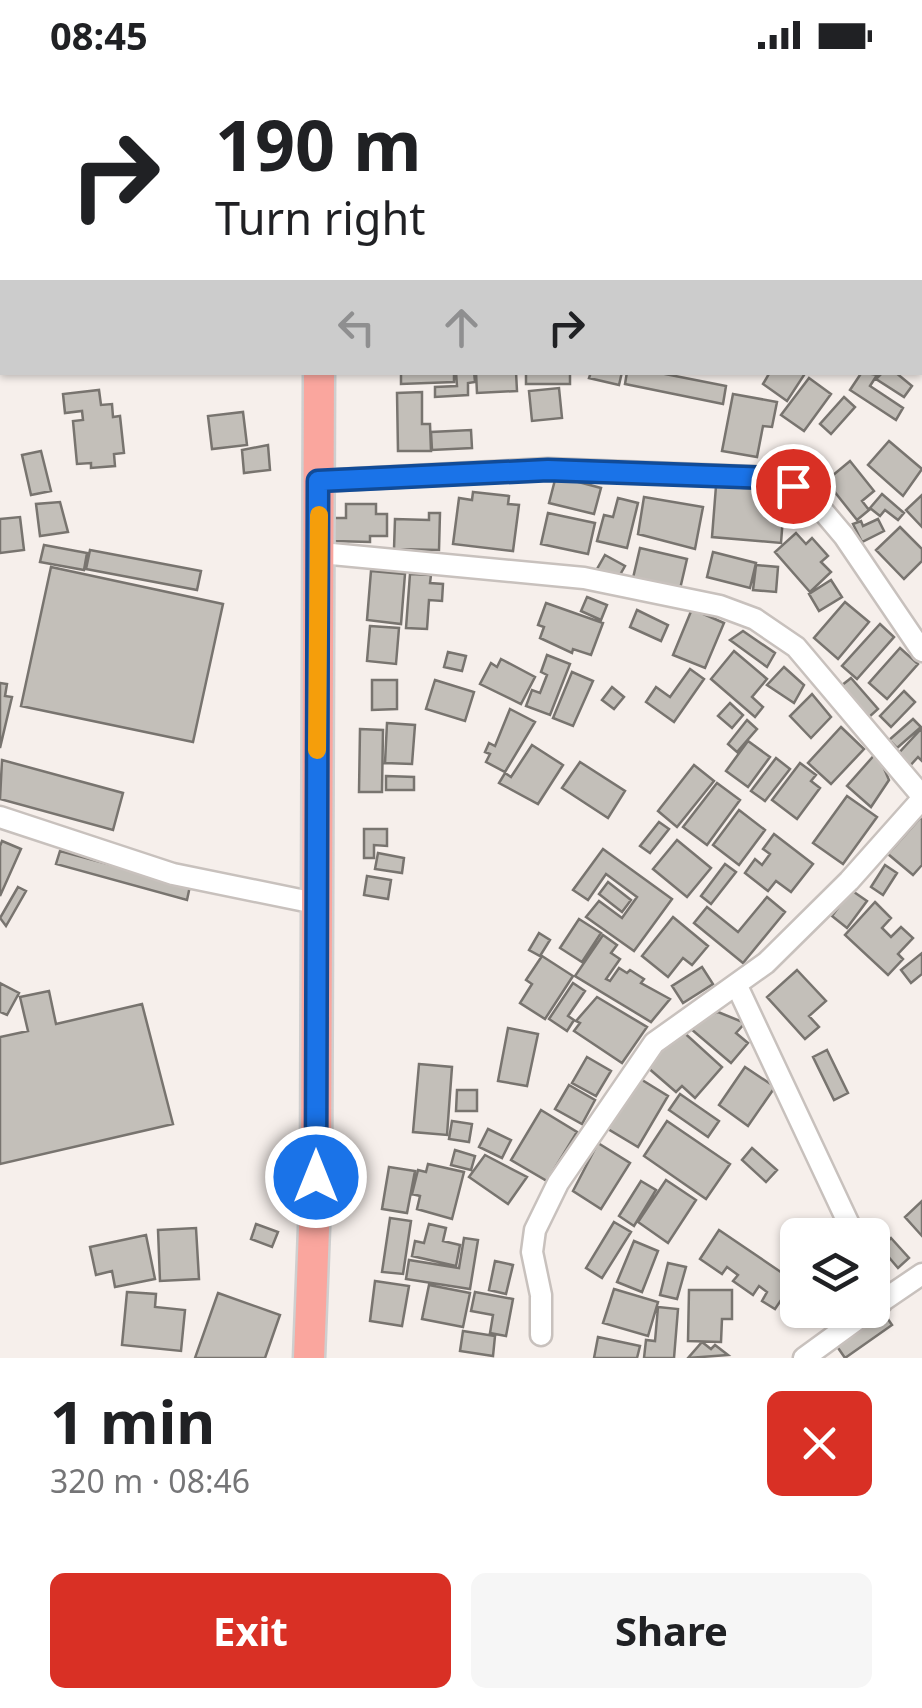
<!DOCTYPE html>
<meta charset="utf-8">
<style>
body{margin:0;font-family:"Noto Sans",sans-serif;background:#f6f6f6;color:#202124;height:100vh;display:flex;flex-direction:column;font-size:38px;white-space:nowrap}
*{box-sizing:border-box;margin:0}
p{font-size:32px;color:#757577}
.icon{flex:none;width:55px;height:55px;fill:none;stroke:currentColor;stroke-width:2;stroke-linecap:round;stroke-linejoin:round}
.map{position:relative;height:1288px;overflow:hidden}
.drawer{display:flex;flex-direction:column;background:#fff;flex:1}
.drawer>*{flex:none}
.guide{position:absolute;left:0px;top:0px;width:922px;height:305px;box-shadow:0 2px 8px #0004;background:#fff;color:#202124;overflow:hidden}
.tools{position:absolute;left:780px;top:1148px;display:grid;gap:20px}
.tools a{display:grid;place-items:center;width:110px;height:110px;border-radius:15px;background:#fff;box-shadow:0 2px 8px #0004;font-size:50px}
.pin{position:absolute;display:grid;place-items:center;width:85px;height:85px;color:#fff;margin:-42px;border:5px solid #fff;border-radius:50%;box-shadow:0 2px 10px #0007}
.me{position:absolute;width:110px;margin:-55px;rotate:0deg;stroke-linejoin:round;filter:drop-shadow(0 0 8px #0008)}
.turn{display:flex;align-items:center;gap:35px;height:210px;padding:0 50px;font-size:45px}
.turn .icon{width:130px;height:130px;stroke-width:2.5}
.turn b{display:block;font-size:70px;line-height:85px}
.lanes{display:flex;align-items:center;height:95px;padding:0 50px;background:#0003;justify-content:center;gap:50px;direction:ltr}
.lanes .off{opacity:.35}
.round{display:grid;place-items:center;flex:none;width:105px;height:105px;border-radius:15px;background:#f6f6f6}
.overview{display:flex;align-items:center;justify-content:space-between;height:170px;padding:0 50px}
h1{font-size:60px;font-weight:700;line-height:75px}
.button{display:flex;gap:20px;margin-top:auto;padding:20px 50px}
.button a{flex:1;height:115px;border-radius:15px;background:#d93025;color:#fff;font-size:40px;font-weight:700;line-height:115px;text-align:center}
.button a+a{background:#f6f6f6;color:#202124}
.status{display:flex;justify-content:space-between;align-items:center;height:70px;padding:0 50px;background:#fff;direction:ltr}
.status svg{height:28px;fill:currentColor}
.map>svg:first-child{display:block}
.building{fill:#c3bfb9;stroke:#78746f;stroke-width:2.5}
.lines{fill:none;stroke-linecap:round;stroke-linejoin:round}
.street-casing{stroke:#c8c1bd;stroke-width:25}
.primary-casing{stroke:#cfcfcf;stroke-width:35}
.street{stroke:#fff;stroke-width:20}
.primary{stroke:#faa69e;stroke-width:30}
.route-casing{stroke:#114b97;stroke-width:25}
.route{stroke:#1a73e8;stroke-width:18}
.slow{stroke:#f59e0b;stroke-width:18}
</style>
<div class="status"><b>08:45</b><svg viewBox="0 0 49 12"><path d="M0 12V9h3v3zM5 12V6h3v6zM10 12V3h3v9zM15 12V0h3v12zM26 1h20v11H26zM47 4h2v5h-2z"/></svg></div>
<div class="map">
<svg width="922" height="1288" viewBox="0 0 922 1288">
<rect width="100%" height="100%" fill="#f6efeb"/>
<path class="building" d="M401 302H454V312L401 314Z
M456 302H474L475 312 468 313V325L435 327V317L457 316Z
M476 302H516L517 321 477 323Z
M526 302H570V314H526Z
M591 302H622L619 315 589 308Z
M627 302H655L726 316 723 334 625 314Z
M770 302H806L787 331 763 314Z
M862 302 877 305 870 316 903 338 896 350 850 320Z
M883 302H895L912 316 904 327 876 309Z
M809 308 831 324 804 361 781 345Z
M559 318 562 348 532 351 529 321Z
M99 320 101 335 112 334 113 347 120 346 124 383 114 384 115 396 91 398V393L77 394 73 351 83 350 82 341 65 343 63 324Z
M422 322V354H430L431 381H398L397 323Z
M733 324 777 332 772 357 763 356 757 387 722 381Z
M844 327 855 337 831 364 820 354Z
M243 342 247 375 212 379 208 346Z
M471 360 472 378 432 380 431 362Z
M889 371 922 399 903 426 868 395Z
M268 375 270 400 244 403 242 380Z
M41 381 51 421 31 425 22 385Z
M850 391 874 421 862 431 869 440 857 450 826 411Z
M556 406 601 418 594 444 549 433Z
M716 416 785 421 781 473 712 467Z
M473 422 509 426 508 434 519 435 513 481 453 474 459 428 472 430Z
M882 424 904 443 898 450 885 440 880 446 870 438Z
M922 425V457L906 440Z
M644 427 703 437 695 479 638 464Z
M618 428 638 433 627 478 597 471 604 445 613 447Z
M60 432 68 462 40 466 36 434Z
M346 434H376V444H387V466H370V472L334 471V448H346Z
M429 443H440L439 480 394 479 395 449 429 450Z
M548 443 595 453 588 484 541 474Z
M20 447 24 480 0 483V449Z
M878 449 884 461 862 472 853 454 861 451 863 456Z
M900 457 922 479V491L904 509 876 480Z
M796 463 806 474 812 468 828 486 821 492 831 502 810 522 775 482Z
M44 475 87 483 84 500 40 492Z
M640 478 687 489 680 519 633 508Z
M90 480 201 501 197 520 86 499Z
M713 482 756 493 750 518 707 507Z
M605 485 625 496 617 510 597 499Z
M756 495 778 497 776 522 753 520Z
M51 497 223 534 193 672 21 636Z
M371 501 405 504 401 554 367 550Z
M410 504 431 505 430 513 443 514 442 531 429 530 427 559 406 558Z
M831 510 842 527 819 541 809 524Z
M587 527 607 535 601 550 581 541Z
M845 532 869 552 838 589 814 568Z
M546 533 603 553 591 585 573 579 572 583 540 568 544 557 538 555Z
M692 539 724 553 705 598 673 585Z
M637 540 668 555 661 571 630 557Z
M880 554 894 567 857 609 842 596Z
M370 556 399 558 396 594 367 591Z
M743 561 775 583 767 597 730 570Z
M900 578 918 594 887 629 869 613Z
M734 581 767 609 752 627 763 637 755 647 711 609Z
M448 582 466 586 462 601 444 597Z
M547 585 570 594 550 645 526 636 532 620 540 623 547 605 541 602Z
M501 589 535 607 521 634 480 614 491 593 497 597Z
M784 597 804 615 794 633 767 615Z
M690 599 704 609 674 652 646 632 656 617 670 627Z
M572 602 593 611 573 656 553 648Z
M851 608 878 639 868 648 841 616Z
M372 610H397V639L372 640Z
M435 610 474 622 465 651 426 639Z
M0 613 7 614 5 626 12 627 0 678Z
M612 617 624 627 614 639 602 630Z
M904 621 915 632 891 657 880 646Z
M812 624 831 647 811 668 790 646Z
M730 633 743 645 732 658 718 646Z
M510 639 535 652 505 702 486 692 490 684 485 682 489 673 495 676Z
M913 649 921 657 897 678 889 670Z
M747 650 757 659 737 682 728 674Z
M387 653 415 655 412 694 385 693Z
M841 657 864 679 831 714 808 693Z
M922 658V691L918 687 908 698 896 686Z
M360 659 383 660 382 722H359Z
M748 671 770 687 748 717 726 701Z
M532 675 563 695 538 734 499 713 505 703 511 707Z
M877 682 889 710 871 737 847 716Z
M776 688 790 699 765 731 751 721Z
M2 690 123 723 113 760 0 729Z
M580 692 625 721 608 748 562 718Z
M800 693 816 705 811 711 820 718 797 749 772 730Z
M694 695 714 711 677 757 658 741Z
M386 706 414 707V720H386Z
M717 713 740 730 707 775 683 757Z
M847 726 877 747 843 794 813 773Z
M739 740 765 760 739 795 713 775Z
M922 746V795L913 805 888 784Z
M659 752 669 759 650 783 640 776Z
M364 759H387V776L374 775V788H364Z
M774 764 813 794 791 822 776 811 768 821 745 803 755 789 762 795 770 784 763 779Z
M677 770 711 798 687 827 653 799Z
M2 771 21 779 0 826V776Z
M603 779 672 829 634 881 586 847 599 831 622 848 637 827 606 804 588 830 573 820Z
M60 781 190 816 187 830 56 794Z
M378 783 404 788 402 803 375 799Z
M725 794 736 802 711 834 701 826Z
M885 795 897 803 883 825 871 817Z
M367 806 391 810 388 829 364 825Z
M608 812 631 830 622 842 599 824Z
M18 817 26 821 6 856 0 848Z
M851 820 867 831 847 858 832 846Z
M767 827 785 842 743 893 694 853 707 837 738 862Z
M875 832 891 848 882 858 891 867 901 857 913 868 898 884 903 889 888 905 845 865Z
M673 847 708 876 692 895 683 888 668 907 642 886Z
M579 849 601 863 582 892 560 878Z
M539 863 550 870 540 886 529 880Z
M603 865 617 875 611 883 620 889 606 909 610 911 619 898 627 903 630 900 644 909 641 913 670 929 651 952 575 906Z
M922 883V904L911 913 901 900Z
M542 886 573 906 545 949 520 933 532 914 526 910Z
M702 897 713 914 683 933 672 916Z
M797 900 826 931 809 946 819 957 805 969 767 927Z
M0 913 19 923 7 945 0 942Z
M573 913 585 921 568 946 574 950 567 961 549 949Z
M49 921 56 954 142 934 173 1054 0 1094V967L28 961 20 927Z
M597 927 647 957 622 993 574 961 580 953 576 951Z
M718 942 745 953 736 963 748 973 731 993 684 953Z
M508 958 538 964 527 1016 498 1011Z
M679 958 722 997 695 1028 682 1016 676 1022 646 996Z
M827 980 848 1023 834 1030 813 987Z
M587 987 611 1001 596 1026 572 1013Z
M419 994 452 997 447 1065 413 1062Z
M745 997 775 1017 748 1056 719 1035Z
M634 1005 668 1026 638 1077 603 1056Z
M569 1015 595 1030 582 1054 555 1039Z
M457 1020H477V1041H456Z
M680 1024 719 1051 708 1067 669 1040Z
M541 1040 577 1062 547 1111 511 1090Z
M452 1051 472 1054 469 1072 449 1069Z
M667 1051 730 1094 706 1129 644 1086Z
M488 1059 511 1070 502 1088 479 1077Z
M598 1073 630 1093 601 1139 573 1121Z
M752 1078 777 1100 766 1112 742 1090Z
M455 1080 475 1086 471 1100 451 1095Z
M485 1085 527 1107 508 1134 469 1107Z
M428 1094 464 1102 452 1149 417 1139 420 1126 412 1124 418 1100 426 1102Z
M389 1097 415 1101 407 1143 382 1139Z
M666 1110 696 1130 668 1173 638 1152Z
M641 1111 656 1120 634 1156 619 1146Z
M922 1131V1166L905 1147Z
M390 1148 411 1151 403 1204 382 1202Z
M614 1152 631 1162 602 1208 586 1198Z
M256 1154 278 1162 272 1177 251 1169Z
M429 1154 446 1158 443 1171 460 1175 456 1196 412 1186 415 1171 424 1173Z
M196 1158 199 1209 160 1211 158 1160Z
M719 1160 794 1211 775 1239 762 1231 767 1222 759 1216 753 1225 733 1211 738 1205 727 1197 722 1204 700 1189Z
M146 1165 155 1209 115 1217 112 1201 96 1205 90 1177Z
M464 1168 478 1170 470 1219 406 1209 409 1190 459 1198Z
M891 1168 909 1188 898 1198 881 1178Z
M634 1171 658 1181 642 1222 617 1212Z
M495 1191 513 1195 506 1224 489 1220Z
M668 1193 686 1197 677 1229 660 1225Z
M375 1211 409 1216 402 1256 370 1251Z
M429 1215 470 1223 463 1257 422 1249Z
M614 1219 658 1232 648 1266 603 1253Z
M689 1220H732V1249H722L721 1272 688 1271Z
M127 1222 156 1224 155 1237 185 1240 181 1281 122 1275Z
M475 1222 513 1229 506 1266 490 1263 493 1245 471 1241Z
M218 1223 280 1245 265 1288H195Z
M658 1237 678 1239 674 1288H644L646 1270 655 1271Z
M881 1239 892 1255 845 1288 834 1272Z
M463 1261 495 1266 493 1286 460 1281Z
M598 1267 640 1276 637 1288H594Z
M702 1272 711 1279 715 1275 728 1285 688 1288Z"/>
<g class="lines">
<defs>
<path id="street" d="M586 0 588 2
M920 291 922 292
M318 411 548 399 775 408 811 427 844 466 922 581
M321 483 584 508 720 536 755 549 796 577 922 726
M0 747 173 804 315 833
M737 916 854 1165
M872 1209 882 1232
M872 1238 922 1204
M541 1265V1225L532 1182 535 1160 558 1113 654 973 766 893 849 811 922 729
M804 1288 870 1240"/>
<path id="primary" d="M321 2 322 0
M309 1288 316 1107 319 302"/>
</defs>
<use href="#street" class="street-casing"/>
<use href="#primary" class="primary-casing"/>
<use href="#street" class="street"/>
<use href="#primary" class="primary"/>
</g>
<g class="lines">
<defs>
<path id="route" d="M316 1107 318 411 548 400 774 408 793 416"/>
</defs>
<use href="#route" class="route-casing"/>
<use href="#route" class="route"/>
<path class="slow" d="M317 680 319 445"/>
</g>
</svg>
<div class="tools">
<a><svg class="icon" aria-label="layers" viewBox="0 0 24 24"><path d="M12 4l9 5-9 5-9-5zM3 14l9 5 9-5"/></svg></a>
</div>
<div class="pin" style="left:793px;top:416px;background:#d93025"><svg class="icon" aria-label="arrive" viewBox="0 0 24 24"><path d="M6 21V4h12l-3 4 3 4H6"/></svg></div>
<svg class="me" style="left:316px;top:1107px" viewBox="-20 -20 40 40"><circle r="17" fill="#1a73e8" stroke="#fff" stroke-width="3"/><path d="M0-11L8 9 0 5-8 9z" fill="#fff"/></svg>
<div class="guide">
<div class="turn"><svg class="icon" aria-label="right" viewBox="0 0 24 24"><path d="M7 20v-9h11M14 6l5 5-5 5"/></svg><div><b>190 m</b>Turn right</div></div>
<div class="lanes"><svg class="icon off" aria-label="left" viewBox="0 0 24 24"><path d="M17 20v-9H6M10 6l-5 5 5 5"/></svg><svg class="icon off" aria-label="ahead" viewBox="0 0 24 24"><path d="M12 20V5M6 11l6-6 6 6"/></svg><svg class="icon" aria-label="right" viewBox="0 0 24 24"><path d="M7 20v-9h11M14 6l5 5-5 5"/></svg></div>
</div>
</div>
<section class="drawer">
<div class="overview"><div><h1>1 min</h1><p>320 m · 08:46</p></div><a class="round" style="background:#d93025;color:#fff"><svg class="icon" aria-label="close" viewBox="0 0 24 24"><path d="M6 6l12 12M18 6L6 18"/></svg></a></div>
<div class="button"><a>Exit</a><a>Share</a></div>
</section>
